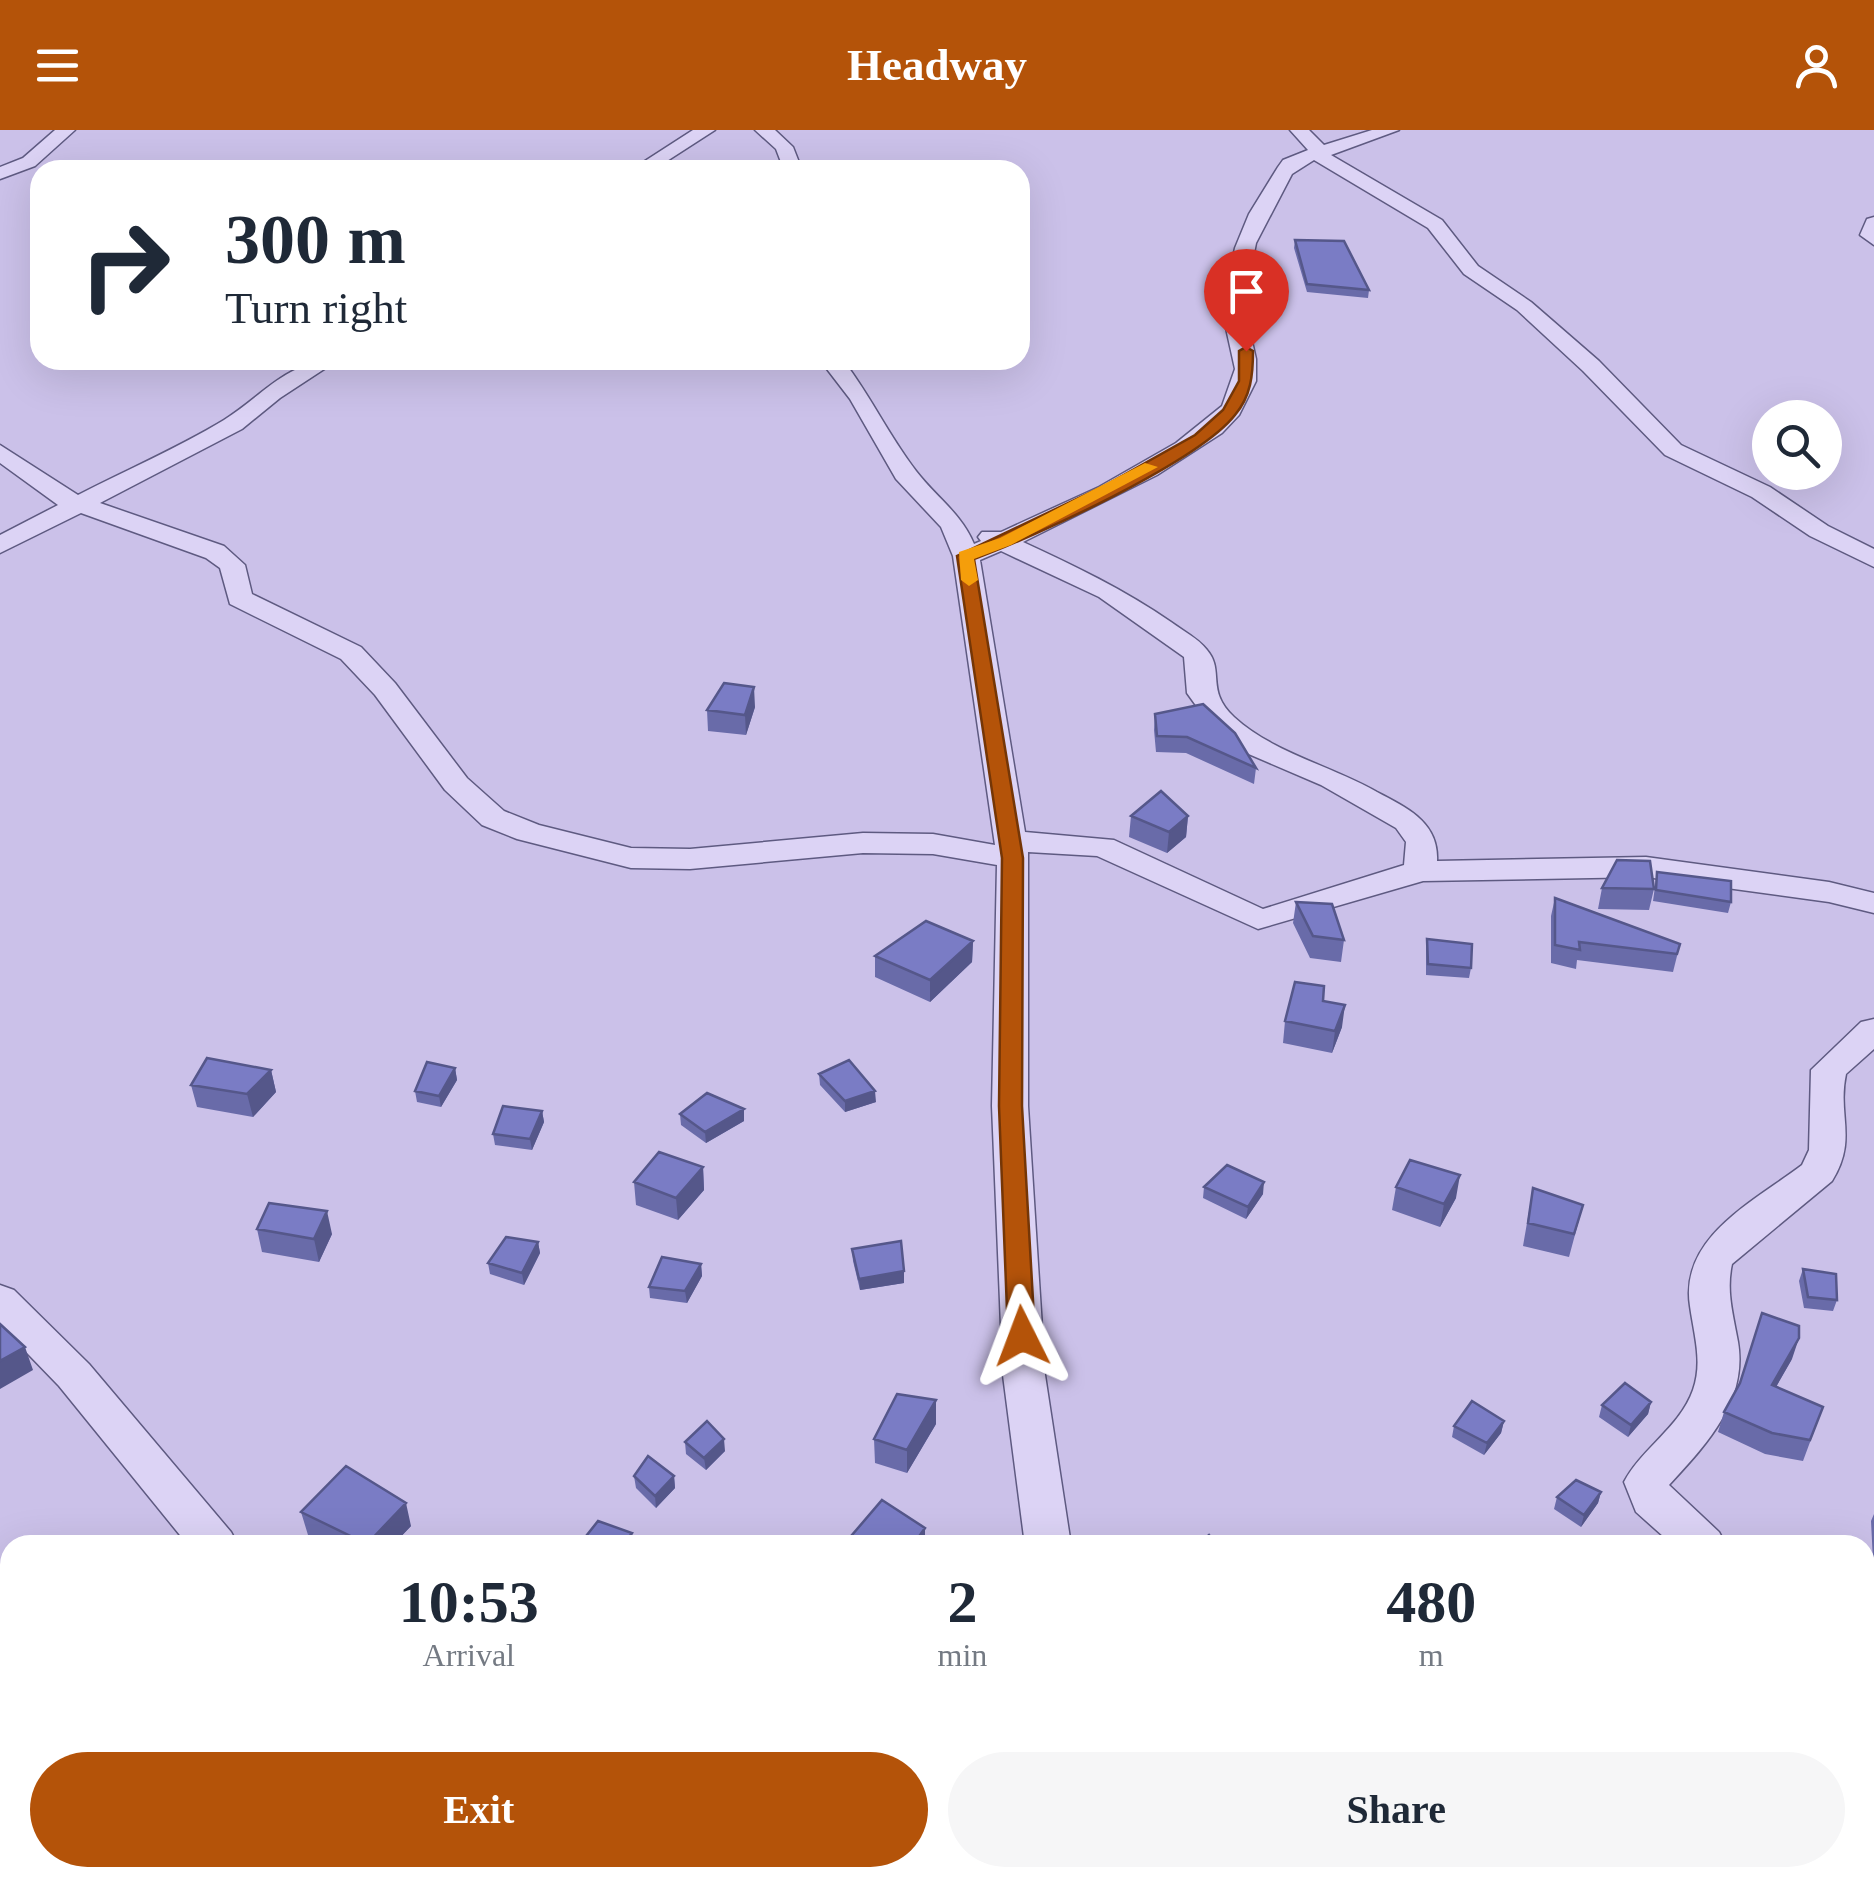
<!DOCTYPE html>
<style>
body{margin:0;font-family:"Times New Roman",serif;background:#f6f6f7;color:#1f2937;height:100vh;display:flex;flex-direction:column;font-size:38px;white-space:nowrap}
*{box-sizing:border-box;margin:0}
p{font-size:32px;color:#747a83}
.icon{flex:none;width:55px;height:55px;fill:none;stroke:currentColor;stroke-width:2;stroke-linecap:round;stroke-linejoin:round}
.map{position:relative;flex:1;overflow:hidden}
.panel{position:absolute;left:0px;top:1405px;width:1875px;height:352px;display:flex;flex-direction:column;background:#fff;border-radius:30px 30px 0 0;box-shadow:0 10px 40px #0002}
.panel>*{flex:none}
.top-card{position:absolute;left:30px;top:30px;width:1000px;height:210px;border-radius:30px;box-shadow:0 10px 40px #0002;background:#fff;color:#1f2937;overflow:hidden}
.fabs{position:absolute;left:1752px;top:270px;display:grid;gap:20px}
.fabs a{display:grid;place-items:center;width:90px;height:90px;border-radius:50%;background:#fff;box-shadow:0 10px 40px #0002;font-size:50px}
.pin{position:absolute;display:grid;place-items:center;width:85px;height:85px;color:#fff;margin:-102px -42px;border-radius:50% 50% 50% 0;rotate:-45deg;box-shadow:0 0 10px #0007}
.pin .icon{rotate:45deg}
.me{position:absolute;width:110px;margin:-55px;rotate:357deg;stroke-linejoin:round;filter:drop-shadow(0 0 8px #0008)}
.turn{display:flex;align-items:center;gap:35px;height:210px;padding:0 30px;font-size:45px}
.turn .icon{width:130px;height:130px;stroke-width:2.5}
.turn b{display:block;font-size:70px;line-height:85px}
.eta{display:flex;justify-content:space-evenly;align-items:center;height:170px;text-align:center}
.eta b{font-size:60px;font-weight:800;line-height:70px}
.button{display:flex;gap:20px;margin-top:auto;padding:20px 30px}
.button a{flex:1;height:115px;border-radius:60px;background:#b45309;color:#fff;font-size:40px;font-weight:800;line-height:115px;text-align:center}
.button a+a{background:#f6f6f7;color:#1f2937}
header{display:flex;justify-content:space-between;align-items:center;height:130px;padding:0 30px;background:#b45309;color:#fff;font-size:45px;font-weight:800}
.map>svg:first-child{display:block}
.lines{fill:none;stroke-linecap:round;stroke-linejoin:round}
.minor-casing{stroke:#5e5a81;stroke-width:3}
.minor{fill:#dcd3f5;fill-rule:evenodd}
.wall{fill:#696ba9}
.shaded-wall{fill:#55578a}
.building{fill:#7a7cc5;stroke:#55578a;stroke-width:2.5}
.route{fill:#b45309;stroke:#753606;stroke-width:2.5}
.slow{fill:#f59e0b}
</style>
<header><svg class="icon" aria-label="menu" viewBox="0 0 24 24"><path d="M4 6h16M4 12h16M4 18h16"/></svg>Headway<svg class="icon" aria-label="person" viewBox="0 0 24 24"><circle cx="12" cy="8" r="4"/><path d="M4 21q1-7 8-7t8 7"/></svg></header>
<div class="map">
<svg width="1874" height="1756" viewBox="0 0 1874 1756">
<rect width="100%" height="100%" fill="#cbc1e9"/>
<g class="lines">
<defs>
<path id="minor" d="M55 0H75L35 36 0 49V37L23 28Z
M693 0H715L653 40H631Z
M755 0H775L793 17 802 40H784L776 19Z
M1290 0H1309L1324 15 1372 0H1399L1331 25 1442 90 1478 136 1531 172 1599 231 1681 315 1770 357 1828 396 1874 419V437L1810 406 1752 367 1665 325 1583 241 1517 180 1464 144 1428 98 1314 30 1292 44 1256 113 1244 176 1256 229V251L1239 285 1222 303 1157 345 1023 412C1075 436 1123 459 1171 492 1183 501 1198 508 1207 520 1225 541 1205 560 1234 587 1273 623 1332 636 1377 662 1407 678 1439 692 1437 731L1646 727 1829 752 1874 763V783L1829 772 1646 747 1423 751 1258 799 1097 726 1028 722V976L1045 1245 1071 1415H1025L1003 1245 992 976 997 735 933 724 863 723 690 739 631 738 517 709 482 695 445 660 375 565 341 529 230 474 220 438 206 428 81 383 0 423V405L58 375 0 333V315L78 365C126 340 178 318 224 290 264 265 287 230 338 230L280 268 242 299 100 373 224 416 245 435 252 464 361 517 395 553 467 648 504 681 539 695 631 718 690 719 863 703 933 704 995 715 953 426 941 397 896 349 850 269 820 230H843C870 265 889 306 916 341 936 367 961 383 974 414L981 411 978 407 982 402H1001L1099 357 1176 313 1222 276 1235 239 1222 180 1235 118 1249 84 1278 37 1283 30 1308 20ZM1001 421 1099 467 1184 527 1187 563 1213 599 1244 622 1321 655 1396 698 1406 712 1404 735 1263 779 1114 710 1025 702 980 430Z
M1874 87V115L1860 105 1867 89Z
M1874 889V919L1846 944C1837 986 1858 1009 1832 1051L1732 1134C1726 1161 1733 1184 1738 1212 1748 1271 1706 1315 1669 1355L1719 1402 1726 1415H1673L1636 1382 1624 1352C1642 1318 1680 1297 1693 1260 1703 1232 1694 1205 1690 1176 1679 1107 1755 1071 1802 1035L1809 1020 1811 940 1861 892Z
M0 1155 14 1160 89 1234 231 1402 238 1415H188L59 1256 0 1195Z
M1865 1536 1874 1540V1586L1865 1583Z
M351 1748H403L404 1756H352Z
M1070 1748H1122L1124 1756H1072Z"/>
</defs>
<use href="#minor" class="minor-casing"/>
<use href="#minor" class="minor"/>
</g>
<path class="wall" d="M1295 110 1369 160 1368 168 1307 162 1294 118Z
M755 577 746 605 708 601 707 580Z
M1155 584 1256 638 1254 654 1186 623 1156 622 1154 600Z
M1131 686H1188L1186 707 1167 723 1129 707Z
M1657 742 1731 772 1728 783 1653 771Z
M1602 758 1654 759 1649 780 1598 779Z
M1555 768 1680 814 1673 842 1577 830 1576 839 1551 833V786Z
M1296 772 1344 810 1341 832 1310 828 1293 793Z
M1427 809 1471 838 1469 848 1426 845V820Z
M973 811 972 832 930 872 875 847V826Z
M1323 871 1342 897 1332 923 1283 913 1285 891Z
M455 938 457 950 441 977 417 972 415 961Z
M271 940 276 962 253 987 197 977 191 955Z
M819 944 876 972 845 982 820 955Z
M542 981 544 992 532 1020 495 1015 493 1004Z
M680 984 744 991 706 1013 681 995Z
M703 1037 704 1060 678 1090 636 1075 634 1052Z
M1204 1057 1263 1064 1246 1089 1203 1068Z
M1396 1057 1456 1068 1440 1097 1392 1080Z
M1533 1058 1583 1075 1569 1127 1523 1116Z
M257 1099 332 1104 319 1132 262 1122Z
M538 1112 540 1123 524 1155 490 1144 488 1133Z
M852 1119 904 1153 860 1160 853 1131Z
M701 1134 702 1146 687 1173 650 1168 649 1157Z
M1803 1139 1837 1170 1833 1181 1804 1178 1799 1151Z
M1792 1229 1776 1257 1823 1277 1803 1331 1765 1324 1718 1302 1724 1282Z
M1651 1272 1648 1284 1628 1307 1599 1287 1602 1275Z
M1504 1291 1501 1303 1484 1325 1452 1307 1454 1296Z
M936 1294 907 1343 875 1333 874 1309Z
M685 1312 725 1321 706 1340 686 1324Z
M634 1346H674L675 1358 656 1378 636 1358Z
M1601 1362 1598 1373 1581 1397 1554 1379 1557 1367Z
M301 1382 411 1396 393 1415H328L308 1405Z
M1874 1384V1502L1865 1499V1428L1873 1431 1871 1391Z
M925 1398V1415H852V1405Z
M178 1748H281L274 1756H181Z"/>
<path class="shaded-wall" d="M754 557 755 577 746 605 745 585Z
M1188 686 1186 707 1167 723 1169 702Z
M973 811 972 832 930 872V850Z
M1345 875 1342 897 1332 923 1335 901Z
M455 938 457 950 441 977 439 966Z
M271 940 276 962 253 987 247 964Z
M875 961 876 972 845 982V971Z
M744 979V991L706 1013 705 1002Z
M542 981 544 992 532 1020 530 1009Z
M703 1037 704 1060 678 1090 676 1068Z
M1460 1045 1456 1068 1440 1097 1444 1074Z
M1264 1052 1263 1064 1246 1089 1248 1077Z
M327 1081 332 1104 319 1132 314 1109Z
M538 1112 540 1123 524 1155 522 1143Z
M701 1134 702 1146 687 1173 685 1161Z
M904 1141V1153L860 1160 859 1149Z
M1799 1208 1792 1229 1765 1276 1772 1255Z
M25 1217 33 1240 0 1259V1231Z
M936 1270V1294L907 1343V1320Z
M1651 1272 1648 1284 1628 1307 1631 1295Z
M1504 1291 1501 1303 1484 1325 1487 1313Z
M724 1309 725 1321 706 1340 704 1328Z
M674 1346 675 1358 656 1378 655 1366Z
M1601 1362 1598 1373 1581 1397 1584 1385Z
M406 1373 411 1396 393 1415H368Z
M925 1398V1415H913Z
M632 1403 634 1415H623Z
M1874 1623V1629L1865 1640 1868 1632Z
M252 1748H281L274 1756H244Z"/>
<path class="building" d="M1295 110 1344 111 1369 160 1307 154Z
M724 553 754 557 745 585 707 580Z
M1203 574 1235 603 1256 638 1187 607 1157 606 1155 584Z
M1161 661 1188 686 1169 702 1131 686Z
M1617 730 1650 731 1654 759 1602 758Z
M1657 742 1731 751V772L1656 760Z
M1555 768 1680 814 1677 824 1579 812 1580 820 1555 815Z
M1296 772 1332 774 1344 810 1313 806Z
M926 791 973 811 930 850 875 826Z
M1427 809 1472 814 1471 838 1428 834Z
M1295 852 1324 856 1323 871 1345 875 1335 901 1285 891Z
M207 928 271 940 247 964 191 955Z
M849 930 875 961 845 971 819 944Z
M427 932 455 938 439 966 415 961Z
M707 963 744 979 705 1002 680 984Z
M503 976 542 981 530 1009 493 1004Z
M659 1022 703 1037 676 1068 634 1052Z
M1410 1030 1460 1045 1444 1074 1396 1057Z
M1227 1035 1264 1052 1248 1077 1204 1057Z
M1533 1058 1583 1075 1574 1104 1528 1093Z
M269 1073 327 1081 314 1109 257 1099Z
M506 1107 538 1112 522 1143 488 1133Z
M901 1111 904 1141 859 1149 852 1119Z
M662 1127 701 1134 685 1161 649 1157Z
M1803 1139 1836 1144 1837 1170 1808 1167Z
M1762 1183 1799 1196V1208L1772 1255 1823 1277 1810 1310 1772 1303 1724 1282 1740 1253Z
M0 1194 25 1217 0 1231Z
M1625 1253 1651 1272 1631 1295 1602 1275Z
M897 1264 936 1270 907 1320 874 1309Z
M1472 1271 1504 1291 1487 1313 1454 1296Z
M707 1291 724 1309 704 1328 685 1312Z
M648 1326 674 1346 655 1366 634 1346Z
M346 1336 406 1373 367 1414 301 1382Z
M1576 1350 1601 1362 1584 1385 1557 1367Z
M882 1370 925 1398 913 1415H868L852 1405Z
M598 1391 632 1403 623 1415H579Z
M1209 1405 1217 1415H1197Z
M1865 1428 1874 1431V1476L1865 1474Z
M1865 1589 1874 1594V1623L1868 1632 1865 1630Z
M182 1748H252L244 1756H197Z
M780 1748H822L825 1750 818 1756H772Z
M1262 1748H1310L1308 1756H1261Z
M1677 1748 1682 1756H1653Z"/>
<path class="route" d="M1246 217 1253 221C1253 245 1251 266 1235 285 1198 332 1034 407 974 429L1023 728 1022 976 1035 1206 1031 1213H1012L1008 1206 999 976 1002 728 957 426 1104 356 1195 305 1223 280 1239 251V221Z"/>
<path class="slow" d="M1145 333 1158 337 1011 415 974 429 978 450 969 456 961 450 959 422 1000 408Z"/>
</svg>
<div class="fabs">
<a><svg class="icon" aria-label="search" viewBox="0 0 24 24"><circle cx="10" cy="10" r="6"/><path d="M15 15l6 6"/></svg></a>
</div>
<div class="pin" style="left:1246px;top:221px;background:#d93025"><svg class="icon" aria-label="arrive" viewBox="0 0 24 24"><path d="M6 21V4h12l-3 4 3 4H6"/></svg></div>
<svg class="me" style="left:1022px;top:1206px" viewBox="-20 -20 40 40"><path d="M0-17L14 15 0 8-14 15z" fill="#b45309" stroke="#fff" stroke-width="4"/></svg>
<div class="top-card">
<div class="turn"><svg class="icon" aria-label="right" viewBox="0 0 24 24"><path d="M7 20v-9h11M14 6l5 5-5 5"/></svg><div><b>300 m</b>Turn right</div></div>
</div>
<section class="panel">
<div class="eta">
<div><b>10:53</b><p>Arrival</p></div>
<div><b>2</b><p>min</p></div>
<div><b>480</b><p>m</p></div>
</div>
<div class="button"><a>Exit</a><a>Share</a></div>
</section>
</div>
